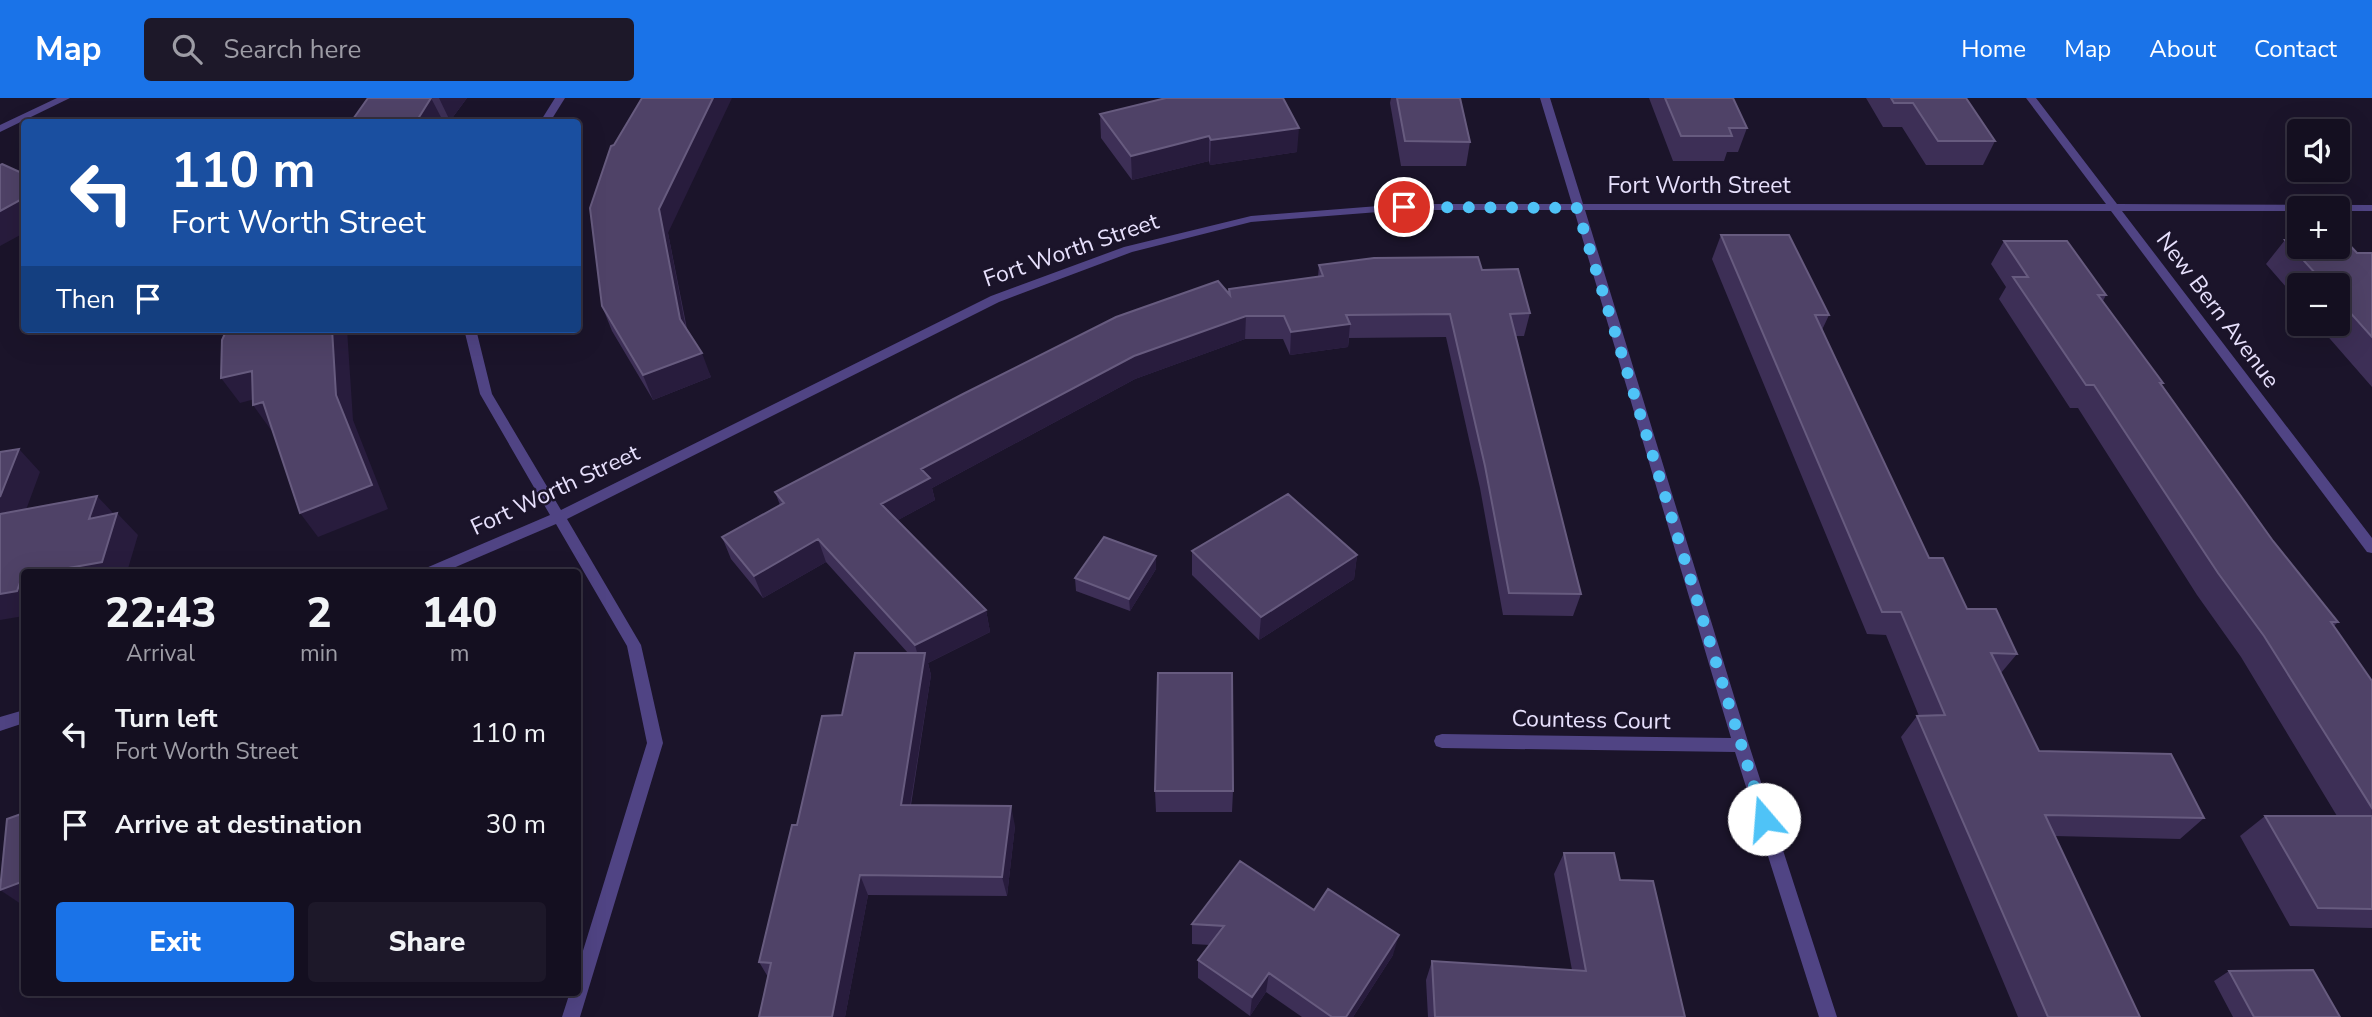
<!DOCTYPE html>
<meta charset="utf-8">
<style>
body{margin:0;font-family:"Nunito Sans",sans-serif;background:#1d1829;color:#f1f3f6;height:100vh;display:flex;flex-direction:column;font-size:26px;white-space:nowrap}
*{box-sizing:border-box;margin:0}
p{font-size:23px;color:#9d9ca5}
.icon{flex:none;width:38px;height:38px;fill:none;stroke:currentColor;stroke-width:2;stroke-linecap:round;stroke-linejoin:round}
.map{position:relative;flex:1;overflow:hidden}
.side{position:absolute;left:21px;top:471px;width:560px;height:427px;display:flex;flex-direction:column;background:#140f20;border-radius:7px;box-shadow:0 7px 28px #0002,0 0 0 2px #332f3e}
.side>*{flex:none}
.guide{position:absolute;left:21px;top:21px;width:560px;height:214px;border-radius:7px;box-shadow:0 7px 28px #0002,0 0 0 2px #332f3e;background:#1a4fa0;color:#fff;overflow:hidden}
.fabs{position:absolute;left:2287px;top:21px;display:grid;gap:14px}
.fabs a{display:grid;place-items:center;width:63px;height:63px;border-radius:7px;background:#140f20;box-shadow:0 7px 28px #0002,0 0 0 2px #332f3e;font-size:35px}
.pin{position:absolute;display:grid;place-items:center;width:60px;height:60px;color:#fff;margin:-30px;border:4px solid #fff;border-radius:50%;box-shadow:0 2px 7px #0007}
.me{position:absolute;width:77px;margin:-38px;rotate:342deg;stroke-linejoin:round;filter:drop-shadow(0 0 5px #0008)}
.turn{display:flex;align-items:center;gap:24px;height:147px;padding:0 35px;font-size:32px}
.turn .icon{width:91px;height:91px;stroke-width:2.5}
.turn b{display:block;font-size:49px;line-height:60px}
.then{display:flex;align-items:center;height:66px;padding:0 35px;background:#0003;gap:14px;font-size:26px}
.eta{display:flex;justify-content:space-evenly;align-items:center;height:119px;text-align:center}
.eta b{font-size:42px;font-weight:800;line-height:49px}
.cta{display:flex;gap:14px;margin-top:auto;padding:14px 35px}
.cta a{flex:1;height:80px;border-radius:7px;background:#1a73e8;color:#fff;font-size:28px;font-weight:800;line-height:80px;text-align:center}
.cta a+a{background:#1d1829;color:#f1f3f6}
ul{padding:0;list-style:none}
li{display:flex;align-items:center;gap:21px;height:91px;padding:0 35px}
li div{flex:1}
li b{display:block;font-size:26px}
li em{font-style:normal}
header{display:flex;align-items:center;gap:42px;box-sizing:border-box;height:98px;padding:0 35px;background:#1a73e8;color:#fff}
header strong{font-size:33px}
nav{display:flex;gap:38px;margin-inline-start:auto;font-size:24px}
.search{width:490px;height:63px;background:#1d1829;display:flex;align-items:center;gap:18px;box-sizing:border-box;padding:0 24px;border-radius:7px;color:#9d9ca5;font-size:26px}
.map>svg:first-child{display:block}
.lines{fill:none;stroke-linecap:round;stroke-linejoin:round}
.street{fill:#504484;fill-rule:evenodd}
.wall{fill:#3d2f56}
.shaded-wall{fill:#281c3d}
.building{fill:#4f4267;stroke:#675b7f;stroke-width:2}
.route{stroke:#4fc3f7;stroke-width:12;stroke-dasharray:0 21.6}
.labels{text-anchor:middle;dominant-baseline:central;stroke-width:5;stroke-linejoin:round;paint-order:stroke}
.street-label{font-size:23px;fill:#e7e0fc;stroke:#1b142a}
</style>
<header>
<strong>Map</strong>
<div class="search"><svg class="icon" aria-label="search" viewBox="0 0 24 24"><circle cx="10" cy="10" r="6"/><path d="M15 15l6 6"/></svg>Search here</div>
<nav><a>Home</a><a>Map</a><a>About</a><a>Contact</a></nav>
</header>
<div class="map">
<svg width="2372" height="919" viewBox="0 0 2372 919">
<rect width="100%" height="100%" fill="#1b142a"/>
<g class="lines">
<path class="street" d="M57 0H70L0 34V27Z
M555 0H565L550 24H540Z
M1540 0H1550L1583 106H2106L2026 0H2036L2117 106 2372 107V113H2338V110H2300V113H2122L2372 440V455L2367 454 2111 113 1585 112 1749 647 1837 919H1819L1735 654 1442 650 1436 648 1434 643 1436 638 1442 636 1731 640 1574 112H1404L1251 124 1132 154 999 204 567 421 641 547 663 645 580 919H562L570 894H578V869L647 645 627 548 556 426 444 474H424L426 470 550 417 480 296 464 231H476L492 296 561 412 991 198 1124 149 1251 118 1404 106H1572Z
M24 612V625L0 633V619Z"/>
</g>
<path class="wall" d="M368 0H467L450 23H443V24H351Z
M1391 0H1460L1470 44 1466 68H1401L1390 5Z
M1649 0H1733L1747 30 1738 54H1727L1724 63H1673Z
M1866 0H1966L1995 43 1983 67H1926L1902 29H1883Z
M1100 16 1297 54 1210 67 1209 63 1132 82 1101 40Z
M668 135 687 231 711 279 653 302 612 233 602 208Z
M1721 137 1829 217 1822 232 1929 460 1967 511 2017 556 2001 575 2039 653 2204 720 2180 741 2054 738 2140 919H2018L1901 639 1917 618H1919L1886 537 1867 536 1712 161Z
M2285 142 2357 155H2372V289L2317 226H2338V187H2300V205L2266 166Z
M2004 143 2106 197 2103 203 2163 285 2162 287 2273 443 2338 524 2334 528 2372 583V830L2290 828 2240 738 2265 718H2337L2241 559 2197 497 2078 310H2070L1999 201 2006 189 1991 166Z
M1319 167 1482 172 1530 215 1524 238H1516L1581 496 1573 518 1503 517 1480 390 1446 239 1349 240 1348 249 1290 257 1283 241H1245L1135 281 932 390 935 402 898 422 986 512 990 534 928 565 931 577 911 707 1015 728 1007 798 868 797 845 919H759L768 879 759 864 797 727 842 617 908 555 826 464 763 500 731 461 722 439 780 407 775 394 1229 196 1318 179Z
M1192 453 1357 457 1354 481 1259 542 1192 477Z
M1156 458V471L1130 513 1076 493 1075 480Z
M1155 693H1233L1232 714H1156Z
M1564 755 1620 782 1685 919H1428L1426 882 1432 863 1572 872 1554 776Z
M1314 812 1393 857 1353 919H1302L1266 894 1250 918 1198 880V862L1210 847 1192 846V826Z
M2229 873 2340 919H2233L2214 883Z"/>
<path class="shaded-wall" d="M431 0 443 23V24H416Z
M439 0H467L450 23Z
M713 0H732L668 135 689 246 680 221 659 111Z
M1299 30 1297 54 1210 67 1211 42Z
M1209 38V63L1132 82 1131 58Z
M24 100V135L0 148V113Z
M1246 218 1245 241 1135 281 932 390 935 402 887 428 881 406 921 371 1134 258Z
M1350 226 1348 249 1290 257 1291 234Z
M332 231H347L353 322 388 411 318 439 300 415 336 297Z
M702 255 711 279 653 302 643 277Z
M252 273 270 297 240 305 221 280Z
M263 304 281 329 271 332 253 307Z
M19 351 40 374 16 439 0 424V399Z
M97 398 116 418 117 415 138 437 127 474H46L89 421Z
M818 441 826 464 763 500 754 478Z
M1357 457 1354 481 1259 542 1261 519Z
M1156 458V471L1130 513 1129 501Z
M24 478V518L0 522V496L22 479Z
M986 512 990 534 928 565 931 577 907 727 901 707 921 569 915 547Z
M1011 708 1015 728 1007 798 1002 779Z
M860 777 868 797 845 919H832Z
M24 783V808L0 792Z
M1399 837 1393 857 1353 919H1346Z
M1269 875 1266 894 1250 918 1252 899Z"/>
<path class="building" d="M368 0H431L416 24H351Z
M642 0H713L659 111 680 221 702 255 643 277 602 208 590 110 611 48 614 47Z
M1166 0H1283L1299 30 1211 42 1209 38 1131 58 1100 16Z
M1397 0H1460L1470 44 1405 43Z
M1665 0H1733L1747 30H1729L1732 38H1681Z
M1891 0H1966L1995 43H1938L1913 5H1894Z
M2 66 24 76V100L0 113V67Z
M1721 137H1789L1829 217H1815L1929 460H1943L1967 511H1996L2017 556 1991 555 2039 653 2171 656 2204 720 2045 717 2140 919H2048L1917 618 1945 617 1901 514H1882Z
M2300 141V149H2338V141H2344L2357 155H2372V239L2338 201V187H2326L2285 142Z
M2004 143H2067L2106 197H2098L2163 285H2160L2273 443 2338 524H2331L2372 583V710L2264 538 2218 475 2094 287H2086L2013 179H2028Z
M1478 159 1482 172 1518 171 1530 215 1510 216 1581 496 1509 495 1485 368 1450 216 1346 217 1350 226 1291 234 1284 218H1246L1134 258 921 371 930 380 881 406 986 512 915 547 818 441 754 478 722 439 784 405 775 394 963 296 1116 219 1218 183 1230 197 1229 191 1323 178 1319 167 1374 160Z
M227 231H332L336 297 372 387 300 415 263 304 253 307 252 273 221 280 222 242Z
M19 351 0 399V354Z
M1288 396 1357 457 1261 519 1192 453Z
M97 398 89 421 117 415 102 464 46 474H24V478L22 479 17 493 0 496V416Z
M1104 439 1156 458 1129 501 1075 480Z
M855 555H925L901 707 1011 708 1002 779 860 777 832 919H759L771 865 759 864 792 727H797L822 618 842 617Z
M1158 575H1232L1233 693H1155Z
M24 715V783L0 792 7 721Z
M2265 718H2372V811L2318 810Z
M1564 755H1614L1620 782 1653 783 1685 919H1435L1432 863 1586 873Z
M1240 763 1314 812 1328 791 1399 837 1346 919H1332L1269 875 1252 899 1198 862 1224 828 1192 826Z
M2313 872 2340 919H2254L2229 873Z"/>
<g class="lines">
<path class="route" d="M1404 109 1577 110 1764 721"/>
</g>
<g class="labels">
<g class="street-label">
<text x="1699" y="87">Fort Worth Street</text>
<text transform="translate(1071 152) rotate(-19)">Fort Worth Street</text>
<text transform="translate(2218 212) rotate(53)">New Bern Avenue</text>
<text transform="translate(555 392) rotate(-25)">Fort Worth Street</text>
<text transform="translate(1591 622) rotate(1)">Countess Court</text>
</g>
</g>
</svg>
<div class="fabs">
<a><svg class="icon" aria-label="sound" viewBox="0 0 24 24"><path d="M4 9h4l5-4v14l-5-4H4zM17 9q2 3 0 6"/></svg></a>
<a>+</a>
<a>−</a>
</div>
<div class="pin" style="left:1404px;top:109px;background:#d93025"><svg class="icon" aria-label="arrive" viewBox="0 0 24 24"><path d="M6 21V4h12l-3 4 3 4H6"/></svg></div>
<svg class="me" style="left:1764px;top:721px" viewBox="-20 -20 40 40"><circle r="19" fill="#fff"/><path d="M0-13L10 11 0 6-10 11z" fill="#4fc3f7"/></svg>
<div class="guide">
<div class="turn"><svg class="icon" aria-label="left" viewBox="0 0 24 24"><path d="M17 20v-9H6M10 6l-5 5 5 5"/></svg><div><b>110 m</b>Fort Worth Street</div></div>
<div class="then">Then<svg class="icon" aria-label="arrive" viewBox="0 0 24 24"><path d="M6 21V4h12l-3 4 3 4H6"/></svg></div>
</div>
<section class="side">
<div class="eta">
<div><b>22:43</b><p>Arrival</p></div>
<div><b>2</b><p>min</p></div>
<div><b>140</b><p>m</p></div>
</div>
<ul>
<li><svg class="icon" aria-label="left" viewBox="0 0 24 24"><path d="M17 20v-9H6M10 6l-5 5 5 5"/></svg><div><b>Turn left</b><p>Fort Worth Street</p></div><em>110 m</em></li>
<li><svg class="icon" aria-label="arrive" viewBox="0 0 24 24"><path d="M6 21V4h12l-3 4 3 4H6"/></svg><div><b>Arrive at destination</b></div><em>30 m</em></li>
</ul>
<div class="cta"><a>Exit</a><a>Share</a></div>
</section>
</div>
